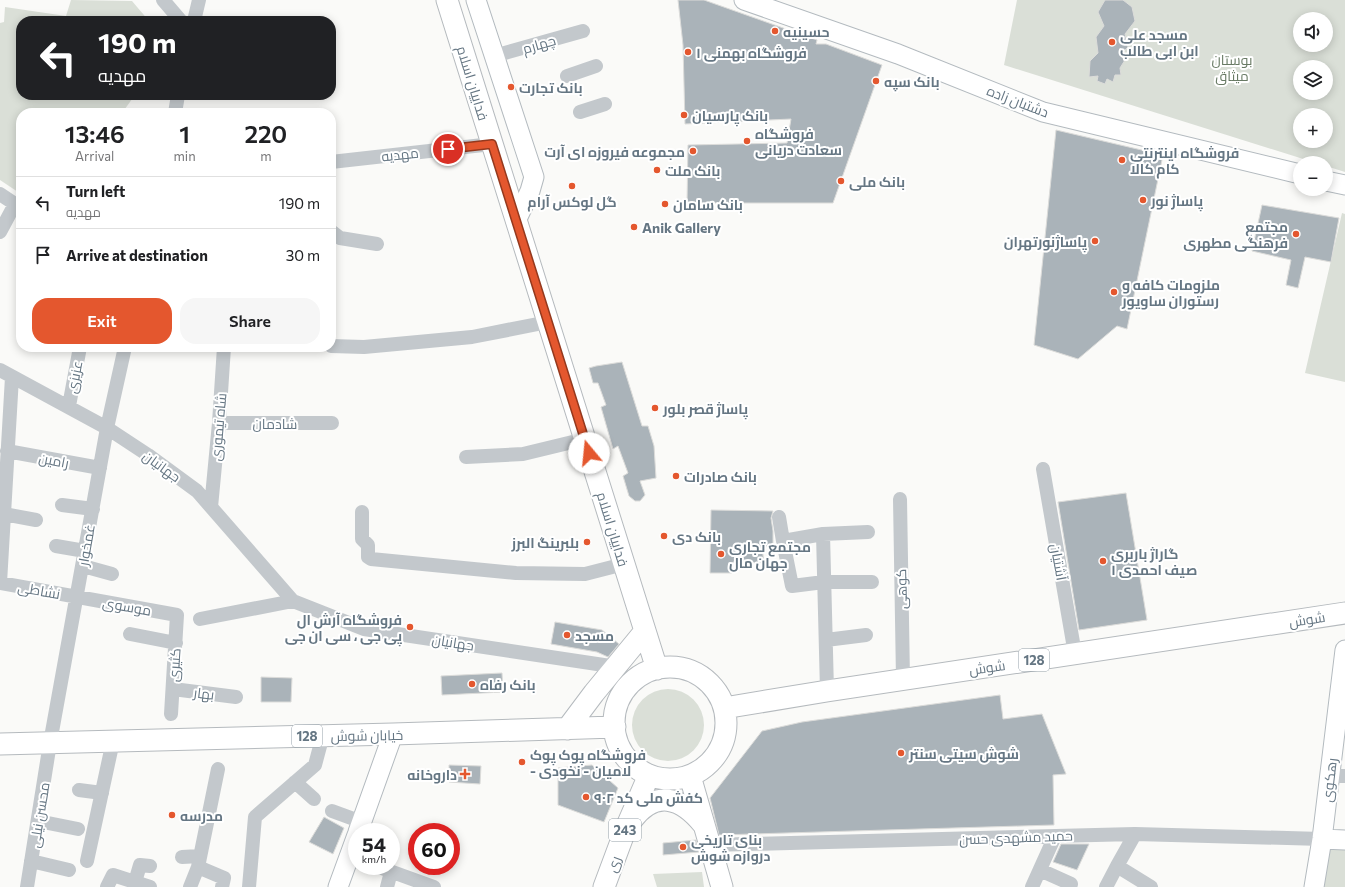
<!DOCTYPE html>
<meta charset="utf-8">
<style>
body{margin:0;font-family:Commissioner,Cairo,sans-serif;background:#f6f6f6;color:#202124;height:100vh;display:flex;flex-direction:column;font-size:15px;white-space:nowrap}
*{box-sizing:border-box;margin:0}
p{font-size:13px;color:#757577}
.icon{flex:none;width:22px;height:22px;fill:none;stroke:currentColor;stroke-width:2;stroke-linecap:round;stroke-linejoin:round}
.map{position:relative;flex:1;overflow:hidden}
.drawer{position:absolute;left:16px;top:108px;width:320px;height:244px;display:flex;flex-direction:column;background:#fff;border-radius:16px;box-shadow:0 2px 10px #0003}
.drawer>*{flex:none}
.hud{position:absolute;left:16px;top:16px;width:320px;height:84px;border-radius:16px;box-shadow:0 2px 10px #0003;background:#202124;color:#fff;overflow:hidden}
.controls{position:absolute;left:1293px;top:12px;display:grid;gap:8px}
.controls a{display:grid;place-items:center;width:40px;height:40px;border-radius:50%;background:#fff;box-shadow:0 2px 10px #0003;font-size:20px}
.speed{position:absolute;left:348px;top:823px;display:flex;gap:8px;font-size:20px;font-weight:700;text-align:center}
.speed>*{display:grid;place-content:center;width:52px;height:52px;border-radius:50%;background:#fff;box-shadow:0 2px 10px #0003;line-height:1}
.speed small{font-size:10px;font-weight:400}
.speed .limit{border:6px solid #d22;background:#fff;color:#111}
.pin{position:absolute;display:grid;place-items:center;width:34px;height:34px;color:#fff;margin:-17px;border:2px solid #fff;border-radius:50%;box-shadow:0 1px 4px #0007}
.me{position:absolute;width:44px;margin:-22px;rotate:343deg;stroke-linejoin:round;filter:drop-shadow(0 0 3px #0008)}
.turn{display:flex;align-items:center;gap:14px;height:84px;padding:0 16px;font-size:18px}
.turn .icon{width:52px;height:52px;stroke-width:2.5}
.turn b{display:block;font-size:28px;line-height:34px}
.eta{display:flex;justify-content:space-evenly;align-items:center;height:68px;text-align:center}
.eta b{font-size:24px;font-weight:600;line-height:28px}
.primary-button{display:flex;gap:8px;margin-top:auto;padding:8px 16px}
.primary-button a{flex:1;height:46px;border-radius:16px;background:#e4572e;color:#fff;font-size:16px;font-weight:600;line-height:46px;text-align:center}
.primary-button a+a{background:#f6f6f6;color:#202124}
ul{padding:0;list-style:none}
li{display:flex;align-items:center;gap:12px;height:52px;padding:0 16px;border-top:1px solid #e0e0e0}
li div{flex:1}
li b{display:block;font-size:15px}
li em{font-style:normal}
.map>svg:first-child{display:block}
.green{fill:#dadfd7;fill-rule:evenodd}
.building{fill:#aab3b9;stroke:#dcdcda}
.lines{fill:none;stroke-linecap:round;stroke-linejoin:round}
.secondary-casing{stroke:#b3babf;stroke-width:21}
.primary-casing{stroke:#b5babe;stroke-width:23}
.street{stroke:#c3c8cc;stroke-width:14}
.secondary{stroke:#fff;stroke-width:19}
.primary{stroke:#fff;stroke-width:21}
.route-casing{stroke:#94391e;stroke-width:10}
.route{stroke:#e4572e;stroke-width:7}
.poi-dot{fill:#e4572e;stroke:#fff;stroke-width:1.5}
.labels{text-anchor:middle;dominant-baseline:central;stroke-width:4;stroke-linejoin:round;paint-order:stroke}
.shield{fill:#fff;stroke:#939fa8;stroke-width:1}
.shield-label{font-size:13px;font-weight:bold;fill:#657683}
.poi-label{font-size:14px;font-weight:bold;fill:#657683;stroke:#fff;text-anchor:start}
.street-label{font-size:14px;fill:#657683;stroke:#fff}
.park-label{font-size:14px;fill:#687a64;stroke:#fff}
</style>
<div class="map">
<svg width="1345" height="887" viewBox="0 0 1345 887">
<rect width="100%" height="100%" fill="#fafaf8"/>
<path class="green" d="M71 0 132 1 149 21H21V95H135L122 113H21V194L0 180V23L4 22 5 7 66 16Z
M1017 0H1345V172L1326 166V163H1316L1004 65ZM1300 19H1326V45H1300ZM1300 67H1326V93H1300ZM1300 115H1326V141H1300Z
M1342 213 1345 214V382L1305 373Z
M632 725a36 36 0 1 1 72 0a36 36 0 1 1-72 0Z
M1325 844H1345V887H1320Z
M702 872 704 887H657L653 874Z"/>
<path class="building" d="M678 0H704L817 40 816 44H826L882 65 833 203H687L688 145 787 143 791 119 685 124 683 45Z
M1105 0H1123L1132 7 1135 21 1125 34 1128 47 1120 55 1125 60 1120 68 1121 75H1115L1113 82 1107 79 1105 84 1097 81 1098 76 1089 77 1090 61 1098 53 1096 37 1104 26 1098 12Z
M1056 130 1163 155 1127 329 1117 326 1078 359 1034 345Z
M1262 205 1339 218 1331 262 1305 257 1298 288 1286 285 1291 260 1252 251Z
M622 362 642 426H648L654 446 656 478 640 481 645 495 640 501H635L629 496 623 476 628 473 618 446 613 449 601 407 606 405 598 383H593L589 368 596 366Z
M1126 493 1147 620 1079 630 1058 502Z
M711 510 773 511 771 518 773 531V546L762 547 764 563 733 562 732 573H710Z
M555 622 602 630 619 644 608 657 597 652 551 644Z
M502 673 503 692 442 695 441 676Z
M261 677 292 678 291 702H261Z
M1000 695 1003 719 1042 714 1066 774 1053 775 1054 825 719 835 710 798 762 731 802 722Z
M449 765 481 766 480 784 449 782Z
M592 765 618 788 604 822 558 805V768Z
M324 817 344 828 333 854 309 842Z
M696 840 699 852 663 855V843Z
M1061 844H1089L1077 870 1053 862Z"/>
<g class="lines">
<defs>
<path id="secondary" d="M476 0 534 177 530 191 516 221
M744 0 898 54 1043 112 1300 174
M1326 181 1345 185
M358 832 393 734
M1322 839 1345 840
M338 887 357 835
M1314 887 1322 839 1345 650"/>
<path id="primary" d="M447 0 657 669
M614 723a56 56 0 1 1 112 0a56 56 0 1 1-112 0Z
M724 708 827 691 1345 613
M567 729 594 693 645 631
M0 744 393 734 615 727
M690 776 722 887
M632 820C655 789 681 797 703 824
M604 887 626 828 649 775"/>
</defs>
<use href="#secondary" class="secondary-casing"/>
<use href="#primary" class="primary-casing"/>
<path class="street" d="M163 0 181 21
M194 21 199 0
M494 56 583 31
M567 76 596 66
M580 112 605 104
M175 113 178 95
M331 162 492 144
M0 194 15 204 0 232
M331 231 340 238 377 244
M331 346 364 347 472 337 548 322
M0 370 107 428 148 455 197 491 293 601 364 629 617 667
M69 406 80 347
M219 423H332
M7 451 100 468
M466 457 523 454 585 439
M1043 469 1075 654
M900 499 903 679
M62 505 93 509
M211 507 219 423 224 347
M362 512V539L368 545V557L371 559 516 573 585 574 624 564
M4 514 36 520
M779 517 783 541
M868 532 823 534 783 541 792 586 824 582H872
M823 534 827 691
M56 546 85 551
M83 566 112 574
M0 583 177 615 171 714
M0 583 12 377
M200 619 293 601
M130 634 176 643
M826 640 866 635
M173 689 236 697
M1329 776H1345
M295 782 314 799
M79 790 102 793
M332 811 362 822
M38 821 78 829
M1135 834 1117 866 1151 887
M710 845 1135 834 1322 839
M182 857 200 856
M31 861 69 870
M87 861 113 741
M376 866 434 887
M198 867 224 878 222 887
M1040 870 1071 884 1070 887
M135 882 140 865 150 866
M27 887 50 743 107 428 125 347
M107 887 113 875 150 887
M190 887 198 867 218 769
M249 887 255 817 315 765 323 735
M387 887 391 872
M1032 887 1055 836
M1106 887 1117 866"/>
<use href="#secondary" class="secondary"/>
<use href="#primary" class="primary"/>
</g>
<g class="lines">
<defs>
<path id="route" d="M448 149 492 144 589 453"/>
</defs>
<use href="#route" class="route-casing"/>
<use href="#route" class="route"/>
</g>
<g class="poi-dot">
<circle cx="775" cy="31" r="4"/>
<circle cx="1112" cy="42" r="4"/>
<circle cx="688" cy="52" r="4"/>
<circle cx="876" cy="81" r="4"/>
<circle cx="511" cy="87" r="4"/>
<circle cx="684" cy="115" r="4"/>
<circle cx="747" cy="141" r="4"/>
<circle cx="693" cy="151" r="4"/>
<circle cx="1122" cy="160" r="4"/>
<circle cx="657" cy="170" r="4"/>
<circle cx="841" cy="181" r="4"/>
<circle cx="572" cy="186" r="4"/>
<circle cx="1143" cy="200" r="4"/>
<circle cx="665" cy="204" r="4"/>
<circle cx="634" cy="227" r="4"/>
<circle cx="1296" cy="234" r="4"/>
<circle cx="1095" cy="241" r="4"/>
<circle cx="1114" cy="292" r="4"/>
<circle cx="655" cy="408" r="4"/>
<circle cx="676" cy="476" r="4"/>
<circle cx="664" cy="536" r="4"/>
<circle cx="587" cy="542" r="4"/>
<circle cx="721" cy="554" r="4"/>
<circle cx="1103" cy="561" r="4"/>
<circle cx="410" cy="627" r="4"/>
<circle cx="567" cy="635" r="4"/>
<circle cx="472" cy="684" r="4"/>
<circle cx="901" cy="753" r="4"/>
<circle cx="522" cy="762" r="4"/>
<path d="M463 768h4v4h4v4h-4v4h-4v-4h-4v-4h4z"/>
<circle cx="586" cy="797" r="4"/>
<circle cx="172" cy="815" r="4"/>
<circle cx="683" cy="847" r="4"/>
</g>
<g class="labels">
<g class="shield">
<rect x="1019" y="649" width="30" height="22" rx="3"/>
<rect x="292" y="725" width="30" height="22" rx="3"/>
<rect x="609" y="819" width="32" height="22" rx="3"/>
</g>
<g class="shield-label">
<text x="1034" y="660">128</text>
<text x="307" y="736">128</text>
<text x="625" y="830">243</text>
</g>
<g class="poi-label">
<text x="783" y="31">حسینیه</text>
<text x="1120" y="34">مسجد علی<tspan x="1120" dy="16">ابن ابی طالب</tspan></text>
<text x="696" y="52">فروشگاه بهمنی ۱</text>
<text x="884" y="81">بانک سپه</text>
<text x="519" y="87">بانک تجارت</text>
<text x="692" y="115">بانک پارسیان</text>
<text x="755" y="133">فروشگاه<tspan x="755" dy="16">سعادت دریانی</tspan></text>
<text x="685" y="151" text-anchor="end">مجموعه فیروزه ای آرت</text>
<text x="1130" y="152">فروشگاه اینترنتی<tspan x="1130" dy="16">کام کالا</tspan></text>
<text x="665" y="170">بانک ملت</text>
<text x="849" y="181">بانک ملی</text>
<text x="1151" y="200">پاساژ نور</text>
<text x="572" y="201" text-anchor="middle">گل لوکس آرام</text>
<text x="673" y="204">بانک سامان</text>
<text x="1288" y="226" text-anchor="end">مجتمع<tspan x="1288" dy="16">فرهنگی مطهری</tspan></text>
<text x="642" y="227">Anik Gallery</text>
<text x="1087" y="241" text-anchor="end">پاساژنورتهران</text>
<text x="1122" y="284">ملزومات کافه و<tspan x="1122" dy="16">رستوران ساویور</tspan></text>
<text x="663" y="408">پاساژ قصر بلور</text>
<text x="684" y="476">بانک صادرات</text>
<text x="672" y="536">بانک دی</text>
<text x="579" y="542" text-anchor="end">بلبرینگ البرز</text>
<text x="729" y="546">مجتمع تجاری<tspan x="729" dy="16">جهان مال</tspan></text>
<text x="1111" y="553">گاراژ باربری<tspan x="1111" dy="16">صیف احمدی ۱</tspan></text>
<text x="402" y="619" text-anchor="end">فروشگاه آرش ال<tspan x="402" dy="16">پی جی ، سی ان جی</tspan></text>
<text x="575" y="635">مسجد</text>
<text x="480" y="684">بانک رفاه</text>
<text x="909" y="753">شوش سیتی سنتر</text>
<text x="530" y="754">فروشگاه پوک پوک<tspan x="530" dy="16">- لاميان - نخودی</tspan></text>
<text x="457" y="774" text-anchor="end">داروخانه</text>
<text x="594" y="797">کفش ملی کد ۹۰۲</text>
<text x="180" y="815">مدرسه</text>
<text x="691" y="839">بنای تاریخی<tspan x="691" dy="16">دروازه شوش</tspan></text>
</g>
<g class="street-label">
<text transform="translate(539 44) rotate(-16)">چهارم</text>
<text transform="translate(473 83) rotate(73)">فداییان اسلام</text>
<text transform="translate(1018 101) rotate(21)">دشتبان زاده</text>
<text transform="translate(400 154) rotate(-6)">مهدیه</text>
<text transform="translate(74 377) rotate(-79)">عزیزی</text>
<text x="275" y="423">شادمان</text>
<text transform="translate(218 427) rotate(-85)">شاه تیموری</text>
<text transform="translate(54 460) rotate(11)">رامین</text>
<text transform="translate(162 466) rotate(36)">جهانیان</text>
<text transform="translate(613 529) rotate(73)">فداییان اسلام</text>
<text transform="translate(86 545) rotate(-80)">غمخوار</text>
<text transform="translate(1059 562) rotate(80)">آشتیان</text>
<text transform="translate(901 589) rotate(-91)">کوهی</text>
<text transform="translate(39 590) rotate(10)">نشاطی</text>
<text transform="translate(127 606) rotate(10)">موسوی</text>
<text transform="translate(1307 619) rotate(-9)">شوش</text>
<text transform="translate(453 642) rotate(9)">جهانیان</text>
<text transform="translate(174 665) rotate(-86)">کثیری</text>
<text transform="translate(987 667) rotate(-8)">شوش</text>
<text transform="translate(204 693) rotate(7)">بهار</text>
<text transform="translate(367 735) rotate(-1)">خیابان شوش</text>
<text transform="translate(1329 780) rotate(-83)">رهکوی</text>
<text transform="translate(39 815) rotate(-81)">محسن نیلی</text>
<text transform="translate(1016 837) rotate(-2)">حمید مشهدی حسن</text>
<text transform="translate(613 864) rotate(-70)">ری</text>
</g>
<g class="park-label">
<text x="1232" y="59">بوستان<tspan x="1232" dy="16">میثاق</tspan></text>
</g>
</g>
</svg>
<div class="controls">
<a><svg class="icon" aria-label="sound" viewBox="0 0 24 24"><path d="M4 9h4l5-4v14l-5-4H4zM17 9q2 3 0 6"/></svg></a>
<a><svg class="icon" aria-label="layers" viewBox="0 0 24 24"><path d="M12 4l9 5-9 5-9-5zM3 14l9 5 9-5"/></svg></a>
<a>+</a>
<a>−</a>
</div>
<div class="speed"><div>54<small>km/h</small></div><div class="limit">60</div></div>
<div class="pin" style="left:448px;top:149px;background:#d93025"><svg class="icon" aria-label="arrive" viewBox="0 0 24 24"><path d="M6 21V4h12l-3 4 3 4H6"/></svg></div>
<svg class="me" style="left:589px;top:453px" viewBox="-20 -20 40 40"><circle r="19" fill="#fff"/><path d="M0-13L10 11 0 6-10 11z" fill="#e4572e"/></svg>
<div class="hud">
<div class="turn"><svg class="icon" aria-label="left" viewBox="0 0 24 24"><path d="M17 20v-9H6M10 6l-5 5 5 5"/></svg><div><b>190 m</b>مهدیه</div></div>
</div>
<section class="drawer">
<div class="eta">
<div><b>13:46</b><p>Arrival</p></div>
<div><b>1</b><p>min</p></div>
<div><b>220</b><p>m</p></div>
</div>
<ul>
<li><svg class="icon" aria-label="left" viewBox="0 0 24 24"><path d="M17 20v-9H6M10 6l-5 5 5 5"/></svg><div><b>Turn left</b><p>مهدیه</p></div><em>190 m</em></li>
<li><svg class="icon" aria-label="arrive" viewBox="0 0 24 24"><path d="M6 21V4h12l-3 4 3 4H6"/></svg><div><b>Arrive at destination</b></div><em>30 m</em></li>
</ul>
<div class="primary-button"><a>Exit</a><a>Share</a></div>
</section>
</div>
